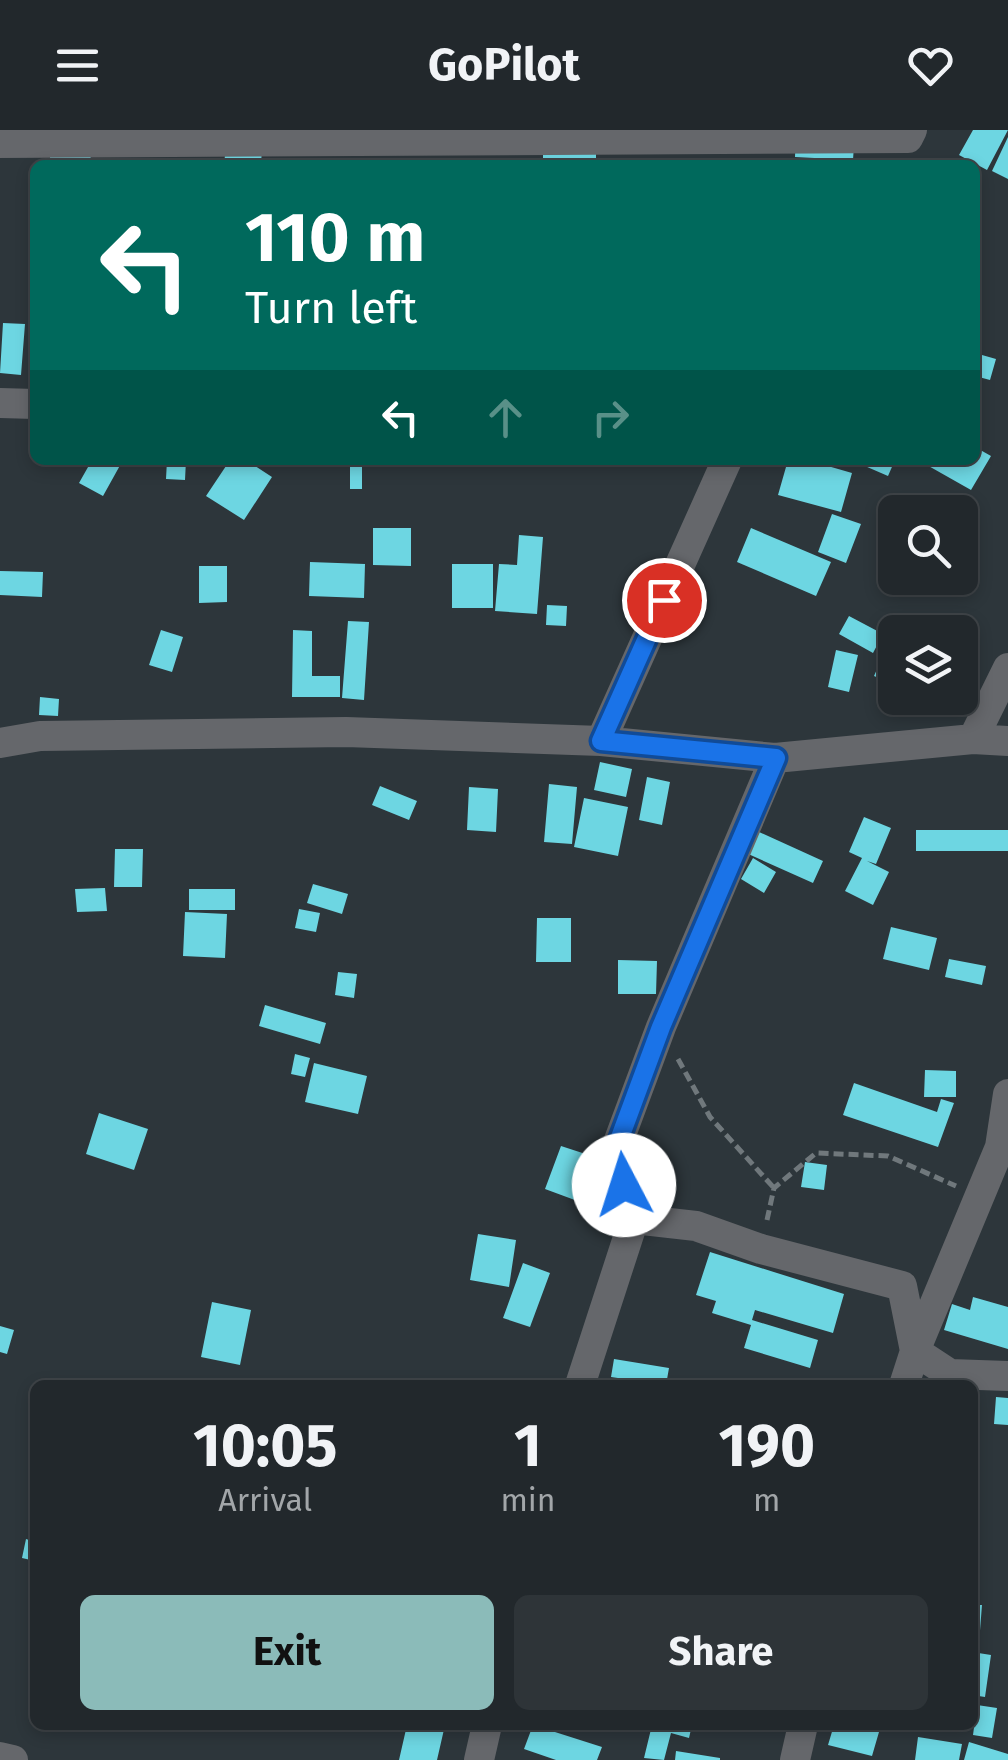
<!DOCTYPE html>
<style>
body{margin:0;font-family:"Fira Sans",sans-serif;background:#2e3438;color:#f1f3f6;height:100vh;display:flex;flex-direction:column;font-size:38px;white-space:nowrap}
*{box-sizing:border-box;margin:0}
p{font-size:32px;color:#a2a6a9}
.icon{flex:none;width:55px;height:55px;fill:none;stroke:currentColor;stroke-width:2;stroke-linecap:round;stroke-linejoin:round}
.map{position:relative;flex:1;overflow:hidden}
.panel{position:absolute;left:30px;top:1250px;width:948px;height:350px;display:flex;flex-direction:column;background:#22282c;border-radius:15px;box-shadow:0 5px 15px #0003,0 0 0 2px #3f4448}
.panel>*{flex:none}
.hud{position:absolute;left:30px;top:30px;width:950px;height:305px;border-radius:15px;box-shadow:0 5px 15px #0003,0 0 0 2px #3f4448;background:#00695c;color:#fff;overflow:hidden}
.tools{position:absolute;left:878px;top:365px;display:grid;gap:20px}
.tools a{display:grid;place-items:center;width:100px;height:100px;border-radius:15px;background:#22282c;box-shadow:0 5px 15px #0003,0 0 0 2px #3f4448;font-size:50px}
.pin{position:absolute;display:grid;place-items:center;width:85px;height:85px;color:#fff;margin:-42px;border:5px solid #fff;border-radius:50%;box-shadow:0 2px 10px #0007}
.me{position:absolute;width:110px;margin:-55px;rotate:355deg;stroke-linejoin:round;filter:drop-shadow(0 0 8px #0008)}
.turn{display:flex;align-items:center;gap:35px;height:210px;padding:0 50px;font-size:45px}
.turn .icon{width:130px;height:130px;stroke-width:2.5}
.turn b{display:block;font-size:70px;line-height:85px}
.lanes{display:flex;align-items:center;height:95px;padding:0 50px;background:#0003;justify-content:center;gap:50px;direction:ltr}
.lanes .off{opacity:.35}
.eta{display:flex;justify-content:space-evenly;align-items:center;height:170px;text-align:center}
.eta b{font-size:60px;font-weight:700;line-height:70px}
.button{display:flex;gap:20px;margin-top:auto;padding:20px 50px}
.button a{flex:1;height:115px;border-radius:15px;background:#8bbbb9;color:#111;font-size:40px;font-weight:700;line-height:115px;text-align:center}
.button a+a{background:#2e3438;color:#f1f3f6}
header{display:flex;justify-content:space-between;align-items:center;height:130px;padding:0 50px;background:#22282c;font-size:45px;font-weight:700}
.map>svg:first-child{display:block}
.building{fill:#6dd6e2}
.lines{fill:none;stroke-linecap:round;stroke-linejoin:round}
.path{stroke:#70787c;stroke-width:5;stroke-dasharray:10 5;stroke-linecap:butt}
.street{stroke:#65676b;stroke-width:30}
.route-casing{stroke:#114b97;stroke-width:25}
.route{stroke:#1a73e8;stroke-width:18}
</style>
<header><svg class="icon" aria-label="menu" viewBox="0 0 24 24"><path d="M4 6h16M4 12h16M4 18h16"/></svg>GoPilot<svg class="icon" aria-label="heart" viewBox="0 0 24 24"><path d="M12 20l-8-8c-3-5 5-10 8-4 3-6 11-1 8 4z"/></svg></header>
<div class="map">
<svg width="1008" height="1630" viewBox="0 0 1008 1630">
<rect width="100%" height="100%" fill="#2d363b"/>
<path class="building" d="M543 0H596V31H627V35H543Z
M796 0H855L853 30 795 27Z
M973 0H1008L987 40 959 25Z
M1008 7V49L992 41Z
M226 15 262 18 261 35H224Z
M50 22 91 23 90 35H50Z
M3 193 25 194 21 245 0 243Z
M975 223 996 229 990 250 975 246Z
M975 317 991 326 971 360 918 330H975Z
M92 330H123L103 366 79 353Z
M167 330H186L185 350 166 349Z
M230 330H246L272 347 244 390 206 366Z
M350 330H362V359H350Z
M788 330H807L852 343 841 382 778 365Z
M851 330H895L888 346Z
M832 384 861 394 846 433 818 422Z
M373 398H411V436L373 435Z
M751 398 831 432 816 466 737 432Z
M519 405 543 407 537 484 495 481 499 434 517 435Z
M310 432 365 434 364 468 309 466Z
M452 434H493V478H452Z
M199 436H227V472L199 473Z
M0 441 43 442 42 467 0 465Z
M547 475 567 476 566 496 546 495Z
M849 486 883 504 873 523 839 504Z
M348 491 369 492 364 570 342 568Z
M161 500 183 507 172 542 149 535Z
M293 500 312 501V546H340V567H292Z
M890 510 895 512V555L874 546Z
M836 520 858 525 849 562 828 557Z
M40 567 59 569 58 586 39 585Z
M600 632 632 639 626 667 594 660Z
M647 647 670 652 662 695 639 690Z
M549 654 577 657 572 714 544 712Z
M380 656 417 671 409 690 372 675Z
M469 657 498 659 496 702 467 700Z
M584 668 628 677 618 726 574 717Z
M864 687 891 698 876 734 867 731 889 742 873 775 845 761 862 728 849 722Z
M748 697 823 731 813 753 737 719Z
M916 700H1008V721H916Z
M115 719H143L142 757H114Z
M753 728 776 742 764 763 741 749Z
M313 754 348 764 342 784 307 773Z
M105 758 107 781 77 782 75 759Z
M189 759H235V780H189Z
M299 779 320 783 316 802 295 798Z
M185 782 227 784 225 828 183 826Z
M537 788H571V832H536Z
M891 797 937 808 929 840 883 829Z
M949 829 986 836 982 855 945 847Z
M618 830 657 831 656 864H618Z
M338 842 357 844 354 868 335 865Z
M265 875 326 893 320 914 259 896Z
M295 924 310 928 305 947 291 944Z
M314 933 367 946 358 984 305 972Z
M925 940 956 941V967H924Z
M854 953 937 982 941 969 954 973 938 1017 843 985Z
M99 983 148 999 134 1040 86 1024Z
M561 1016 607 1031 591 1076 545 1059Z
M805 1032 827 1035 824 1060 801 1057Z
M478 1104 516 1110 509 1157 470 1150Z
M710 1122 844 1164 833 1203 755 1180 752 1190 818 1210 810 1238 744 1218 751 1195 712 1183 716 1171 696 1165Z
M523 1133 550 1143 530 1197 503 1188Z
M973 1167 1008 1177V1219L944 1200 952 1174 970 1180Z
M212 1172 251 1180 240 1235 201 1227Z
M0 1196 14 1200 7 1224 0 1222Z
M614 1229 669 1238 666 1255 611 1247Z
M996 1267 1008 1268V1295L994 1294Z
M26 1409 35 1412V1431L22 1428Z
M972 1475H982L979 1513H972Z
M972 1522 991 1525 985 1567 972 1565Z
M977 1575 997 1578 992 1608 973 1605Z
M407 1595H445L437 1630H399Z
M533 1595 602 1617 597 1630H556L524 1619Z
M652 1595H692L689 1608 671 1603 664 1630 644 1628Z
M834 1595H854L879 1602 872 1626 828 1615Z
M918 1607 962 1614 959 1630H915Z
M969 1612 1008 1624V1630H964Z
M676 1621 720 1628V1630H675Z"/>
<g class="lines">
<path class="path" d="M678 929 710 987 774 1058
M767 1090 774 1058 816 1023 888 1026 956 1056"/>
<path class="street" d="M0 13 908 8 912 0
M0 273 35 274
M973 609 1008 538
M601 611 727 330
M0 613 40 606 346 602 601 611 775 628 973 609 1008 611
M634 1089 696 1096 761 1119 902 1156 915 1221 950 1244 1008 1246
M580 1255 634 1089 615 1021 661 897 775 628
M904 1255 915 1221 1000 1017 1008 964
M0 1627 13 1630
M479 1630 487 1595
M795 1630 803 1595"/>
</g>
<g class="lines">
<defs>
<path id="route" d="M624 1055 615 1021 661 897 776 628 601 611 664 470"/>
</defs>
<use href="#route" class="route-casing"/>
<use href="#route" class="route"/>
</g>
</svg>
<div class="tools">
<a><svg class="icon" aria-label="search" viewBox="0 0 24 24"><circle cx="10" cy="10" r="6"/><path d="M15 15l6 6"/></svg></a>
<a><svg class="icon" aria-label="layers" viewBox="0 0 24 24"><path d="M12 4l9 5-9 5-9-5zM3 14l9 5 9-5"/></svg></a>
</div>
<div class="pin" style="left:664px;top:470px;background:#d93025"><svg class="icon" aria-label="arrive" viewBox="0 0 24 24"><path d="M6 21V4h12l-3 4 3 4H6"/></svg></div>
<svg class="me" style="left:624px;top:1055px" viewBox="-20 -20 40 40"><circle r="19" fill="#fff"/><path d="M0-13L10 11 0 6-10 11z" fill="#1a73e8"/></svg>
<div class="hud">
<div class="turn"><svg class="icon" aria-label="left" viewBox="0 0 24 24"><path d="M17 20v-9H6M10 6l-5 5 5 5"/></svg><div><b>110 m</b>Turn left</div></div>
<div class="lanes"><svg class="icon" aria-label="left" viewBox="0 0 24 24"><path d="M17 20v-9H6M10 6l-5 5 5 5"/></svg><svg class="icon off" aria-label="ahead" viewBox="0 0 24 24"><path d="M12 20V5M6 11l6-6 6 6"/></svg><svg class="icon off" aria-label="right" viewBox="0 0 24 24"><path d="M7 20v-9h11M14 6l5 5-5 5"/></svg></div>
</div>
<section class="panel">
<div class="eta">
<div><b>10:05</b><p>Arrival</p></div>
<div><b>1</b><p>min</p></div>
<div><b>190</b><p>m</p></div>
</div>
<div class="button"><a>Exit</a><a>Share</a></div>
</section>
</div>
